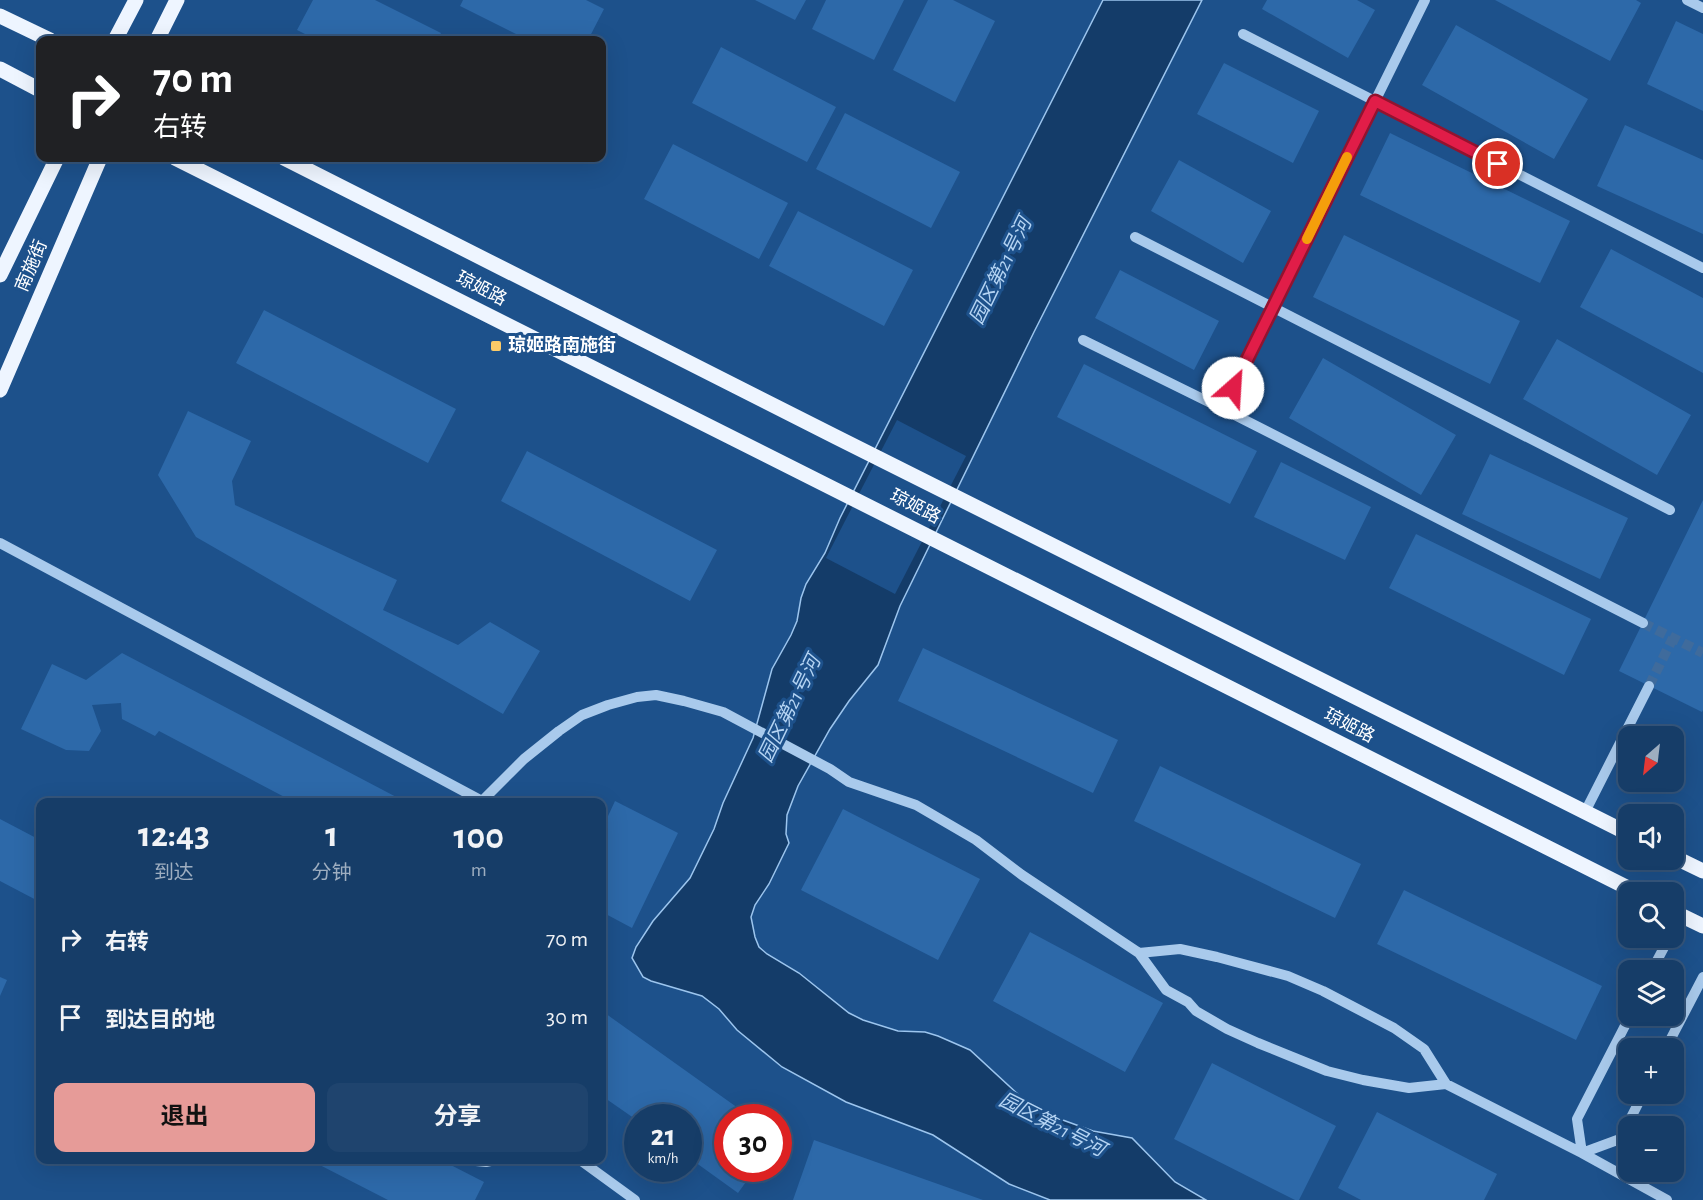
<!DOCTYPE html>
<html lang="zh">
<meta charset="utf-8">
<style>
body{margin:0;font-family:"Alegreya Sans","Noto Sans SC",sans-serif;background:#1f446e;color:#f1f3f6;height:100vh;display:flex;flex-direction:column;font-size:22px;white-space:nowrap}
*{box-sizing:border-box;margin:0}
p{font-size:20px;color:#9eaec0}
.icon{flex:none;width:33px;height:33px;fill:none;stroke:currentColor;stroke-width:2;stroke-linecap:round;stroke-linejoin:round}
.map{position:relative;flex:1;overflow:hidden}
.sheet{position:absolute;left:36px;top:798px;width:570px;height:366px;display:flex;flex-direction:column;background:#163d68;border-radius:12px;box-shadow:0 6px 24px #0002,0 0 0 2px #35567c}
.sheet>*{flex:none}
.guide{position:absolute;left:36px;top:36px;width:570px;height:126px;border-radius:12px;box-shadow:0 6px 24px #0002,0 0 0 2px #35567c;background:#202124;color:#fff;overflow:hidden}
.needle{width:39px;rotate:208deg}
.controls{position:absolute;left:1618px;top:726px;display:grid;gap:12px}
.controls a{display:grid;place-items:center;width:66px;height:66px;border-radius:12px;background:#163d68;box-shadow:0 6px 24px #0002,0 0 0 2px #35567c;font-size:30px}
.speed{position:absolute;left:624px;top:1104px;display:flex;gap:12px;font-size:30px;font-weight:700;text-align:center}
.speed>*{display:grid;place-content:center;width:78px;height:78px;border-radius:50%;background:#163d68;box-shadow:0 6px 24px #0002,0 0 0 2px #35567c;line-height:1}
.speed small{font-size:15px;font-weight:400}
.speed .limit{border:9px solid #d22;background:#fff;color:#111}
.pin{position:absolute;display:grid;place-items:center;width:51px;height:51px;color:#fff;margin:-26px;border:3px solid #fff;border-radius:50%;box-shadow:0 2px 6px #0007}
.me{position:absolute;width:66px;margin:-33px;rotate:26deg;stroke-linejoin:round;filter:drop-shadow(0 0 4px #0008)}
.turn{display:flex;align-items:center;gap:21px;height:126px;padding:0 18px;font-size:27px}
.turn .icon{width:78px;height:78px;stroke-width:2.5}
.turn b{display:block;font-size:42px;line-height:51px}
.eta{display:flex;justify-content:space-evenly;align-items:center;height:102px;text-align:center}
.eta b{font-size:36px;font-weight:700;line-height:42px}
.cta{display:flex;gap:12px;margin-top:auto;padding:12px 18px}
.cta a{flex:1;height:69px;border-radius:12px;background:#e69b98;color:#111;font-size:24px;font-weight:700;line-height:69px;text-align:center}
.cta a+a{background:#1f446e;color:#f1f3f6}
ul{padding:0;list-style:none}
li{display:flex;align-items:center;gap:18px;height:78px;padding:0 18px}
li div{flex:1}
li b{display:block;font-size:22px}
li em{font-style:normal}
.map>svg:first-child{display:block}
.water{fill:#143c69;stroke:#9cc5ee;stroke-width:1.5}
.pier{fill:#1d518b}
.building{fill:#2d69a9}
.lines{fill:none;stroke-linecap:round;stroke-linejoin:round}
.minor-tunnel{stroke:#3f6b9c;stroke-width:10;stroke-dasharray:10 5;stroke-linecap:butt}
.minor{stroke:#a9caec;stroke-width:10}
.major{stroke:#eef5ff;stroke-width:15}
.route-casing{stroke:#92132f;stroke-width:15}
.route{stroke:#e11d48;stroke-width:10}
.slow{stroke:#f59e0b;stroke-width:10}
.poi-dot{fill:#fccb68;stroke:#1d518b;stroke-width:2}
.labels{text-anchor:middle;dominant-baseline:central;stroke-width:6;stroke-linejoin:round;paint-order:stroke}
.street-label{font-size:18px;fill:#fff;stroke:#1d518b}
.poi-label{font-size:18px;font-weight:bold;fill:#fff;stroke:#1d518b;text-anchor:start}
.water-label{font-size:20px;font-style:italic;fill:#b5d4f3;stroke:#1d518b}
</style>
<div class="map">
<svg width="1703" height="1200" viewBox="0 0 1703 1200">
<rect width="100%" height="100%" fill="#1d518b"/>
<path class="water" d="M1103 0H1202L1034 332 900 606 878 665 849 701 830 729 798 786 787 815 786 834 789 843 769 884 755 905 751 917 755 937 759 947 767 954 799 973 849 1013 863 1020 898 1031 925 1032 938 1036 970 1050 1021 1097 1049 1115 1093 1131 1132 1138 1175 1182 1206 1200H1050L1009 1184 933 1135 846 1102 782 1067 737 1030 719 1009 702 996 651 981 643 977 632 958 636 947 653 921 690 878 714 829 723 803 753 738 772 669 791 635 797 621 801 598 806 584 825 553 840 518Z"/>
<path class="pier" d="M897 420 966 456 895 594 826 558Z"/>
<path class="building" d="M313 0H375L441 33 437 40H317L297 30Z
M463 0H586L604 9 588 40H528L460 6Z
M755 0H806L795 20Z
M826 0H904L874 60 812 29Z
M928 0H953L995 21 955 102 893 70Z
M1267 0H1357L1375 10 1348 58 1262 9Z
M1495 0H1636L1641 3 1610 61Z
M1676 21 1703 34V111L1647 84Z
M1456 25 1588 99 1554 159 1422 85Z
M721 47 836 107 807 162 692 103Z
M1224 63 1319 111 1293 163 1197 114Z
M845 113 960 172 931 228 816 169Z
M1625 125 1703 160V234L1597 186Z
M1390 133 1570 221 1540 283 1360 195Z
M673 144 788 203 759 259 644 199Z
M1179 160 1271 211 1243 263 1151 211Z
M798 211 913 270 884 326 769 266Z
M1344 235 1520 321 1490 384 1313 297Z
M1611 249 1703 298V373L1580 307Z
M1120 270 1219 321 1194 370 1095 318Z
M264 310 456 409 428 463 236 363Z
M1557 339 1691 415 1657 475 1523 399Z
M1323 358 1456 435 1421 495 1289 418Z
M1084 364 1257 451 1230 504 1057 417Z
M188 411 251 441 232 481 235 505 397 580 383 610 458 645 490 622 540 651 503 714 196 537 158 475Z
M527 451 717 550 690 601 501 501Z
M1490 454 1628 518 1600 579 1462 514Z
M1281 462 1371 507 1345 560 1254 517Z
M1703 500V710L1702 712 1619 671Z
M1416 534 1591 619 1564 675 1389 588Z
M923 648 1118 740 1093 793 898 701Z
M122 653 402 800 401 802H294L159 731 155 736 122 719 121 703 92 705 101 731 89 751 66 750 21 729 52 664 86 680Z
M1160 766 1361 864 1335 918 1134 821Z
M615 801 678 833 632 928 602 912V829Z
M843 809 980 879 938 960 801 890Z
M0 819 40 840V902L0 881Z
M1404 890 1602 986 1576 1040 1377 944Z
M1030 932 1163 1003 1125 1072 993 1001Z
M0 977 7 980 0 996Z
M602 1011 752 1118H728V1168H756L738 1193 688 1157V1118H638V1121L602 1096Z
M1212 1063 1336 1126 1299 1200H1295L1174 1139Z
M1377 1112 1497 1174 1484 1200H1361L1338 1188Z
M814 1140 983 1200H793Z
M310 1160H441L484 1182 475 1200H388Z"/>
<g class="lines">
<path class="minor-tunnel" d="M1643 623 1703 653
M1649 686 1673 638"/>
<path class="minor" d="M1425 0 1223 409 1643 623
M1687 0 1703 8
M1243 34 1703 268
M1135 237 1670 510
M1083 340 1223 409
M0 543 482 801 524 759 559 731 582 715 608 705 637 697 656 695 684 701 723 712 830 769 849 782 916 805 976 840 1022 875 1139 953
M1585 812 1649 686
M1674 927 1680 915
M1652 970 1669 938
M1630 1016 1577 1119 1582 1153 1620 1139 1643 1094
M1666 1048 1703 977
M1446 1084 1409 1088 1363 1080 1327 1071 1258 1043 1227 1029 1196 1011 1188 1002 1166 990 1139 953 1180 949 1217 957 1288 976 1323 991 1394 1028 1424 1049 1446 1084 1582 1153 1667 1200
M466 1160 486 1162 495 1160
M580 1160 635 1200"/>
<path class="major" d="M0 16 50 40
M115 40 136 0
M157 40 177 0
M0 69 40 90
M175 158 1636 892
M284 158 836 437 1629 834
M0 275 57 158
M0 390 100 158
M1674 857 1703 871
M1674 912 1703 926"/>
</g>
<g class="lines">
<defs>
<path id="route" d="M1233 388 1375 101 1498 164"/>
</defs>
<use href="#route" class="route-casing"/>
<use href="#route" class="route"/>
<path class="slow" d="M1307 239 1347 157"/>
</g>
<rect class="poi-dot" x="490" y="340" width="12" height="12" rx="3"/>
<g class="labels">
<g class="street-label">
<text transform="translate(32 266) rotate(-67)">南施街</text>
<text transform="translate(481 289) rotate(27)">琼姬路</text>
<text transform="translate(915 507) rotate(27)">琼姬路</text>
<text transform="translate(1349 726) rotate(27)">琼姬路</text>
</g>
<g class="poi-label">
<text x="508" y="346">琼姬路南施街</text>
</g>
<g class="water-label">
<text transform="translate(1001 271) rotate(-64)">园区第21号河</text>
<text transform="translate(790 709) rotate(-64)">园区第21号河</text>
<text transform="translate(1052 1125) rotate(27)">园区第21号河</text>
</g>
</g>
</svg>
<div class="controls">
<a><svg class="needle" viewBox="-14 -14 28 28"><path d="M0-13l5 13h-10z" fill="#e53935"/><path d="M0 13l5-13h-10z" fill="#9eaec0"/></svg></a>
<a><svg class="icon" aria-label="sound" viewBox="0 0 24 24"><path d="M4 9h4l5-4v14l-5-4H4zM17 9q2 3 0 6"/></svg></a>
<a><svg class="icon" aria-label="search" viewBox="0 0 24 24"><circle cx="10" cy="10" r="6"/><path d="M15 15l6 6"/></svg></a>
<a><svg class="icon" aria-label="layers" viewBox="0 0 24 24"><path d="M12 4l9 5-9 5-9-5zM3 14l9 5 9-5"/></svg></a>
<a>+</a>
<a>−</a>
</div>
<div class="speed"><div>21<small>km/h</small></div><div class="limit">30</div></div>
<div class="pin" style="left:1498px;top:164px;background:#d93025"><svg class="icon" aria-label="arrive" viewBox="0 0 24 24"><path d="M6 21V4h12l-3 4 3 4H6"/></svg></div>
<svg class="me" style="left:1233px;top:388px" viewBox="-20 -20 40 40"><circle r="19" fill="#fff"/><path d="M0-13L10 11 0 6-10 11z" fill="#e11d48"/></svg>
<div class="guide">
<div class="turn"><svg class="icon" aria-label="right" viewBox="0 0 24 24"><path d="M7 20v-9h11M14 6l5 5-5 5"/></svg><div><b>70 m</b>右转</div></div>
</div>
<section class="sheet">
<div class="eta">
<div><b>12:43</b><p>到达</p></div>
<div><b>1</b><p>分钟</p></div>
<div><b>100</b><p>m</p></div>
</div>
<ul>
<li><svg class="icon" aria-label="right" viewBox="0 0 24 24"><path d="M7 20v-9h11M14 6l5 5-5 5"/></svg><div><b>右转</b></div><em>70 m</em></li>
<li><svg class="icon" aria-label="arrive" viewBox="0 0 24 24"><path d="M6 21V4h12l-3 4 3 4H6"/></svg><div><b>到达目的地</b></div><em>30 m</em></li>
</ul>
<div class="cta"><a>退出</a><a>分享</a></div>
</section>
</div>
